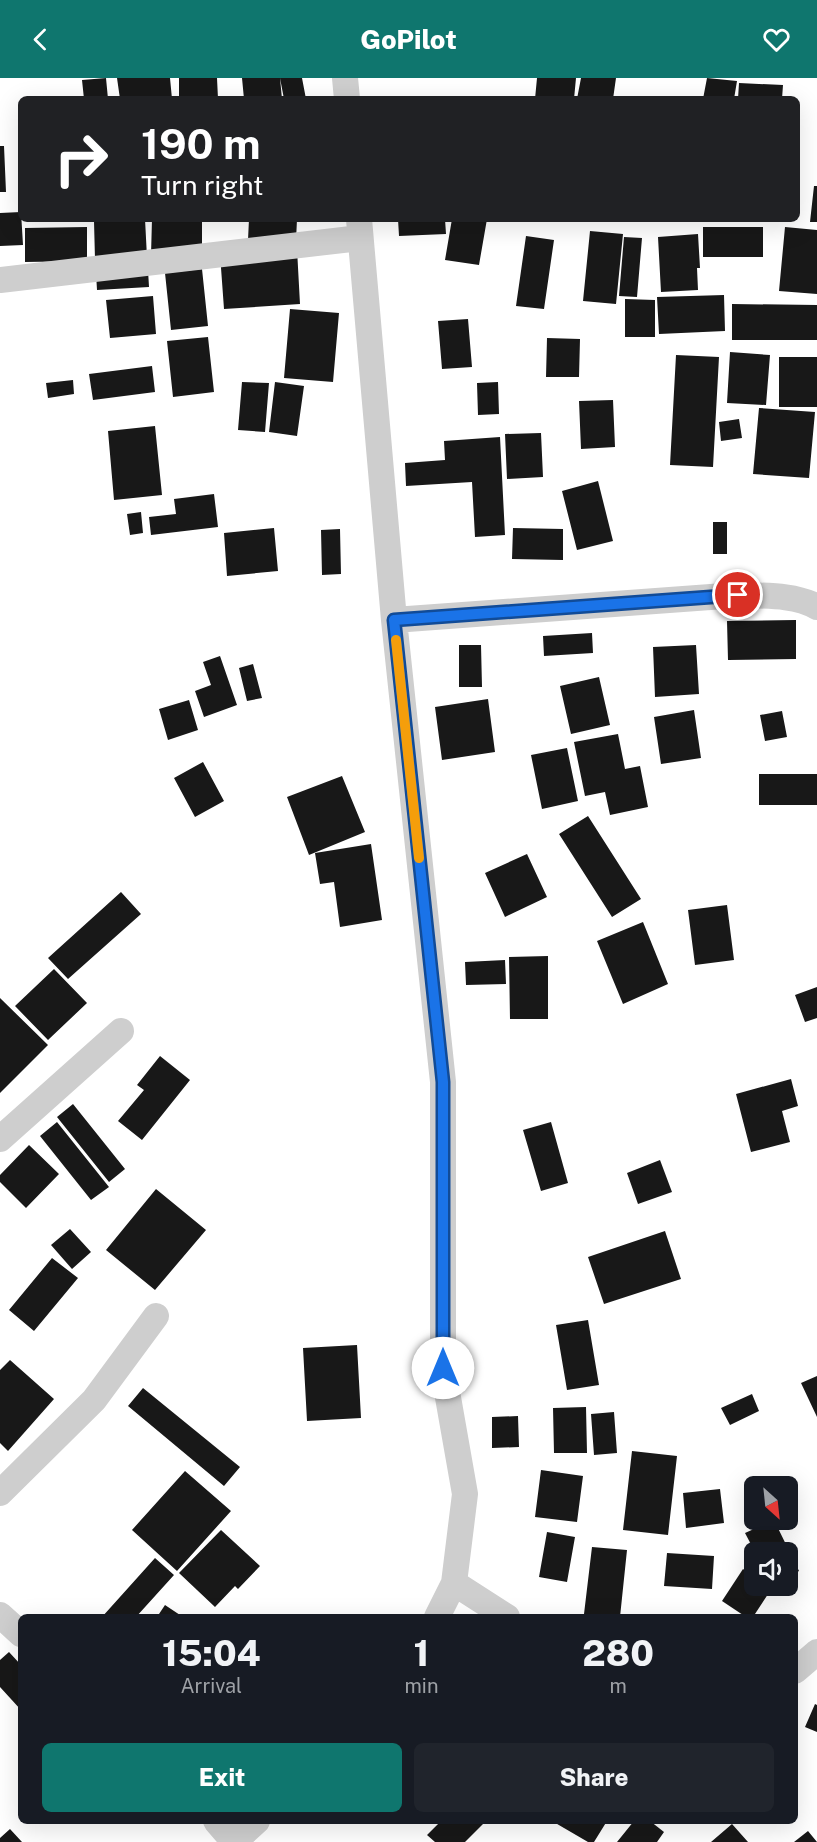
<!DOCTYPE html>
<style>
body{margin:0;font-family:"Public Sans",sans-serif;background:#20242c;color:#f1f3f6;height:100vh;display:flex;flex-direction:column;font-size:22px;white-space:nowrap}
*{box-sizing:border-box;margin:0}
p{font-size:20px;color:#9ea1a6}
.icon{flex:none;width:33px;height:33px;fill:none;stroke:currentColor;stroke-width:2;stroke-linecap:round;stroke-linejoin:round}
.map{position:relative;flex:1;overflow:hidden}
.panel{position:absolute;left:18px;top:1536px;width:780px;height:210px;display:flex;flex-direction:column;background:#171b24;border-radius:9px;box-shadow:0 6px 24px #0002}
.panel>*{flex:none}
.hud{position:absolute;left:18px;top:18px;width:782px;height:126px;border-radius:9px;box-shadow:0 6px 24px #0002;background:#202124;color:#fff;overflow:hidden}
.needle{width:39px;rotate:153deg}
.tools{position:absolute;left:744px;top:1398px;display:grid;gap:12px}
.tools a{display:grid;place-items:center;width:54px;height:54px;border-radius:9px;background:#171b24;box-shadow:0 6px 24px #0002;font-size:30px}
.pin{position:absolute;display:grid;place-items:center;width:51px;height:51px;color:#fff;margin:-26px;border:3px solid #fff;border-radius:50%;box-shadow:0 2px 6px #0007}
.me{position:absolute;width:66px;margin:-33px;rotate:0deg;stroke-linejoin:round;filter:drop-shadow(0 0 4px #0008)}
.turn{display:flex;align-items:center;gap:21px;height:126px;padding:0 24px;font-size:27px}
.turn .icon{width:78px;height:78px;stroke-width:2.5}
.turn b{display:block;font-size:42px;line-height:51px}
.eta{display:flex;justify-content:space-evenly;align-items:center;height:102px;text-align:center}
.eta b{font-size:36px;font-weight:800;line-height:42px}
.primary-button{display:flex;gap:12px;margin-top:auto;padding:12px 24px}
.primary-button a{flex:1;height:69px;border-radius:9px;background:#0f766e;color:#fff;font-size:24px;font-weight:800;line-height:69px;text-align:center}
.primary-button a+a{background:#20242c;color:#f1f3f6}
header{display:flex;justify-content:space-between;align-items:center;height:78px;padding:0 24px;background:#0f766e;color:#fff;font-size:27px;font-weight:800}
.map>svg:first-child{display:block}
.building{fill:#181818}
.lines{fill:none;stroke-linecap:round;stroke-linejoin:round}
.street{stroke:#cecece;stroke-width:26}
.route-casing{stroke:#114b97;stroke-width:15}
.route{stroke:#1a73e8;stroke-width:10}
.slow{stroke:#f59e0b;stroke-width:10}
</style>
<header><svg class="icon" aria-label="back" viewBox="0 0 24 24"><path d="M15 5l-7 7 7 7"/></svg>GoPilot<svg class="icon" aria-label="heart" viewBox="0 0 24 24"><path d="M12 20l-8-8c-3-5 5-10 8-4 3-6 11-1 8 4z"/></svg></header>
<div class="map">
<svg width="817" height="1764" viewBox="0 0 817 1764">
<rect width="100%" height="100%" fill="#fff"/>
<path class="building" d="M106 0 108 21H84L82 2Z
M117 0H170L172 21H120Z
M179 0H217L218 21H179Z
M242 0H280L282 21H244Z
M280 0H302L306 21H284Z
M537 0H576L574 21H535Z
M581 0H616L613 21H577Z
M707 0 737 3 734 21H703Z
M739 5 783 7 782 21H738Z
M0 68H4L6 114H0Z
M814 108H817V144H810Z
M21 134 23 167 0 168V135Z
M145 141 147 179 95 181 94 143Z
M152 141H202V178L151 177Z
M249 141H297L296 163 248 162Z
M398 141H445L446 156 399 158Z
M452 141H487L479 187 445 182Z
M87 149V183L25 184V150Z
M703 149H763V179H703Z
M785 149 817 152V216L779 213Z
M590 153 623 156 616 226 583 223Z
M698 156 700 190H697L698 212 661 214 658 159Z
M526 158 554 162 544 231 516 228Z
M624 159 642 160 637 219 619 218Z
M297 171 300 226 224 231 220 176Z
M202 191 208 248 171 252 165 195Z
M148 192 149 209 97 212 96 195Z
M724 217 725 253 659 256 657 219Z
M153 218 156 256 110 260 106 222Z
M625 221 655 222V259H625Z
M732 226 817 227V262H732Z
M290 231 339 235 333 304 284 300Z
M468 241 472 289 442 291 438 243Z
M208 259 214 314 173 319 167 263Z
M547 260 580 261 579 299H546Z
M730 274 770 277 766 327 727 325Z
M676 277 719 279 713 389 670 387Z
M779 279H817V329H779Z
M152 288 155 314 93 322 89 296Z
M73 302 74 316 48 320 46 305Z
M242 304 269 305 265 354 238 352Z
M275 304 304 308 297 358 269 354Z
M498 304 499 336 478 337 477 305Z
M613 322 615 369 581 371 579 323Z
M759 330 815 334 809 400 753 396Z
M739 341 742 360 721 363 719 344Z
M155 348 162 417 114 422 108 353Z
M541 355 543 399 507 401 505 356Z
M500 359 505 457 475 459 472 404 406 408 405 385 445 382 444 363Z
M598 403 613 463 577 472 562 413Z
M214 416 218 449 151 457 149 439 176 436 174 421Z
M141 434 143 455 130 457 127 436Z
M713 444H727V476H713Z
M274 450 278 493 227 498 224 455Z
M513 450 563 451V482L512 481Z
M340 451 341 496 322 497 321 452Z
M796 542V581L728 582 727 543Z
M592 555 593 575 544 578 543 558Z
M459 567H481L482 609H459Z
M696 567 699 616 655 619 653 569Z
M220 578 237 627 204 639 195 613 211 607 203 584Z
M253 586 262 620 247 623 239 590Z
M599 599 610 647 571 656 560 608Z
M488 621 495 674 442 682 435 629Z
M189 622 198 652 168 662 159 631Z
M694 632 701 680 661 686 654 639Z
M782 633 787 659 765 663 760 637Z
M618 656 625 691 640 688 648 729 610 737 605 714 585 718 574 664Z
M567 670 578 723 542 731 531 677Z
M203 684 224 723 195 739 174 700Z
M759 696H817V727H759Z
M342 698 365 754 309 777 287 719Z
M588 738 641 821 612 839 559 756Z
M371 766 382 842 340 849 334 804 320 806 315 775Z
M527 776 547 819 505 839 485 795Z
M121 814 141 836 68 901 48 880Z
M727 827 734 882 695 887 688 832Z
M643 844 668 906 623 926 597 863Z
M548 878V941H510L509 879Z
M505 882 506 906 466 907 465 884Z
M54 891 87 925 48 962 15 928Z
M817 909V940L805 944 795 917Z
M0 920 48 967 0 1015Z
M160 978 190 1002 142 1062 118 1043 144 1012 137 1007Z
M791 1001 798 1028 782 1033 790 1064 751 1074 736 1016Z
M73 1026 125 1091 109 1104 57 1039Z
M57 1044 109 1109 91 1122 40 1058Z
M551 1044 568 1105 541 1113 523 1052Z
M29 1067 59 1096 26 1130 0 1104V1097Z
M660 1082 672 1114 638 1126 627 1095Z
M156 1111 206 1152 155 1212 106 1172Z
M70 1151 91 1174 72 1191 51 1167Z
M665 1153 681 1201 604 1226 588 1179Z
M52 1180 78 1200 34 1253 9 1232Z
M588 1242 599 1307 567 1312 556 1247Z
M357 1267 361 1340 307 1343 303 1270Z
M10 1282 54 1321 8 1373 0 1365V1292Z
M817 1298V1339L801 1305Z
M143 1310 240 1389 224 1408 128 1328Z
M752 1316 759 1333 730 1347 721 1330Z
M586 1329 587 1375H554L553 1330Z
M614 1334 617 1375 594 1377 591 1336Z
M518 1338 519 1369 492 1370V1339Z
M632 1373 677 1378 668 1457 623 1452Z
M541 1392 583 1398 577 1444 535 1439Z
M185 1393 231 1433 177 1493 132 1452Z
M720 1411 724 1445 686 1450 683 1415Z
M774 1442 799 1493 788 1499V1474H755L745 1455Z
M221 1452 260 1488 238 1511 235 1508 215 1529 179 1495Z
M547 1454 575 1459 567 1504 539 1499Z
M592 1469 627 1472 620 1539 584 1536Z
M667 1475 714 1478 712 1511 664 1508Z
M155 1480 174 1497 136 1539H102Z
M743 1491 754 1499V1508H768L772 1510 753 1539H746L722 1523Z
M165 1527 183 1539H157Z
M9 1574 21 1587V1632L0 1609V1582Z
M815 1626 817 1627V1654L805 1649Z
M441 1743H479L483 1746 465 1764H435L427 1757Z
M552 1743H607L594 1764H588Z
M634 1743H650L664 1754 657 1764H617Z
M732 1746 748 1764H711Z
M10 1751 22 1764H0V1760Z
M808 1753 817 1764H794Z"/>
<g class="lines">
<path class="street" d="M345 0 347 21
M359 141 394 542 443 1004V1291L465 1416 454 1505 437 1539
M0 202 360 160
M394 542 738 517C763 518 795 516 817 529
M0 1061 121 953
M0 1415 94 1322 156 1238
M454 1505 507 1539
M0 1537 21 1556
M795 1593 817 1574
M216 1743 234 1764
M234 1764 257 1743"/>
</g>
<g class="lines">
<defs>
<path id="route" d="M443 1290V1004L394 542 738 517"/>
</defs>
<use href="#route" class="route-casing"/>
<use href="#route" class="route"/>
<path class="slow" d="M396 562 419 780"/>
</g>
</svg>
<div class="tools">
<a><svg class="needle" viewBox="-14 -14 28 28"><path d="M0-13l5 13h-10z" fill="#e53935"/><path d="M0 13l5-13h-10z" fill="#9ea1a6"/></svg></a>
<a><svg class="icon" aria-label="sound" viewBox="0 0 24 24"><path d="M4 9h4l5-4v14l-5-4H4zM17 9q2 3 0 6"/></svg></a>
</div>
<div class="pin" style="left:738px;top:517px;background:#d93025"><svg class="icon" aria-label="arrive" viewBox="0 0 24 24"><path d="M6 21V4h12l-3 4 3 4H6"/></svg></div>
<svg class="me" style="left:443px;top:1290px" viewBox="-20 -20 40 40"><circle r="19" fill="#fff"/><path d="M0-13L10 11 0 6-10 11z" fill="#1a73e8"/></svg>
<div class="hud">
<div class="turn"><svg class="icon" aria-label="right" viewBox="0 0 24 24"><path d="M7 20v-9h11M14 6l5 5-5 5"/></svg><div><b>190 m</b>Turn right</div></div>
</div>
<section class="panel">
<div class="eta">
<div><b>15:04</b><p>Arrival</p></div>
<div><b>1</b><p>min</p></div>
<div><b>280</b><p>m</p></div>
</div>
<div class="primary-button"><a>Exit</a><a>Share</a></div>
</section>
</div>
